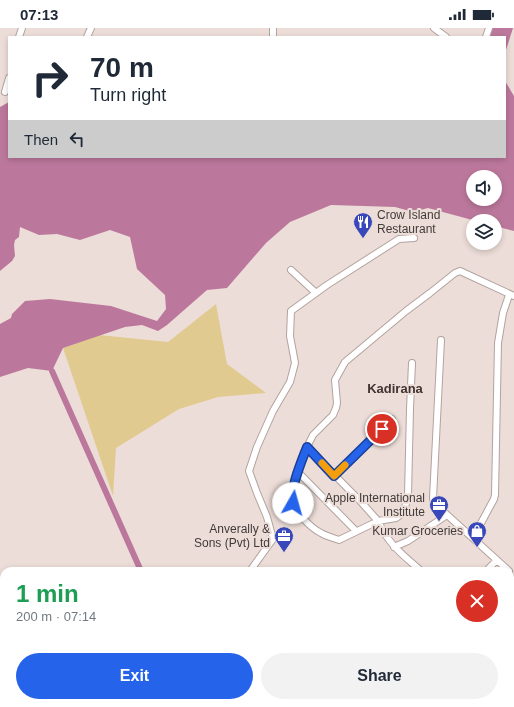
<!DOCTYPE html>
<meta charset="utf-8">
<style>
body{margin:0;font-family:Arial,sans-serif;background:#f2f2f3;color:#1f2937;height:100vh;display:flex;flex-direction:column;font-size:15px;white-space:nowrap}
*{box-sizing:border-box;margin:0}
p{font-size:13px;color:#747a83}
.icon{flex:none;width:22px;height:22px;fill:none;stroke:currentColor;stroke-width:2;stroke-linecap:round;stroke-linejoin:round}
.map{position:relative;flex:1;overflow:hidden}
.panel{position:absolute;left:0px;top:539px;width:514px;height:140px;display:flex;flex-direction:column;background:#fff;border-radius:12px 12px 0 0;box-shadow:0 2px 6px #0003}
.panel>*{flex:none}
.banner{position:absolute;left:8px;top:8px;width:498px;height:122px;border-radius:0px;box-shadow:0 2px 6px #0003;background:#fff;color:#1f2937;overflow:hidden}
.tools{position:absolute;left:466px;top:142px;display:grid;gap:8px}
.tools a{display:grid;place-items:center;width:36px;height:36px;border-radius:50%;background:#fff;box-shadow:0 2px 6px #0003;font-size:20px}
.pin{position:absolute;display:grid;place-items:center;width:34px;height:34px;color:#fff;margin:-17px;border:2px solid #fff;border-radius:50%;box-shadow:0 1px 4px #0007}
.me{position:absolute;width:44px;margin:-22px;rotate:7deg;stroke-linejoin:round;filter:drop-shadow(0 0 3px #0008)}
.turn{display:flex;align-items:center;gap:14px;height:84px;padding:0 16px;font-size:18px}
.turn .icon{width:52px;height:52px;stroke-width:2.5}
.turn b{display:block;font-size:28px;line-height:34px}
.then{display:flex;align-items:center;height:38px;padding:0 16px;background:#0003;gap:8px;font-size:15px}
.round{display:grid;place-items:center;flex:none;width:42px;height:42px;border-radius:21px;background:#f2f2f3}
.overview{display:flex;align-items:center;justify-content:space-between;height:68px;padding:0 16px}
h1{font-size:24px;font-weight:800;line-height:30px;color:#1e9e55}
.cta{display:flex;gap:8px;margin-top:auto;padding:8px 16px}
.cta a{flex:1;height:46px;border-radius:24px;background:#2563eb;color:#fff;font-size:16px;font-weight:800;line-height:46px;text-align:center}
.cta a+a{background:#f2f2f3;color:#1f2937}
.status{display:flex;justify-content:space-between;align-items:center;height:28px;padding:0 20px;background:#fff;direction:ltr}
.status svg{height:11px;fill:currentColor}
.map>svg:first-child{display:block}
.green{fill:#e1ca8f}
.water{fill:#bc789c;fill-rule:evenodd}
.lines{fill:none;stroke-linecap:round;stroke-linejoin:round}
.canal{stroke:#bc789c;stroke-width:6}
.minor-casing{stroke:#b2a39f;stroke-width:8}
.major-casing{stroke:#b2a39f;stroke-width:10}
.minor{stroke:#fff;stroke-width:6}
.major{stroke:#fff;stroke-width:8}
.route-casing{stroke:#184099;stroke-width:10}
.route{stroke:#2563eb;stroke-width:7}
.slow{stroke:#f59e0b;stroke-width:7}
.labels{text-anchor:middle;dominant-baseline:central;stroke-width:4;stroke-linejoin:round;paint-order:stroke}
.poi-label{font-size:12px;fill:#413b39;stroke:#edddd8;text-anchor:end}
.neighbourhood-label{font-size:13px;font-weight:bold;fill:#403430;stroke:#edddd8}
</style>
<div class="status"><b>07:13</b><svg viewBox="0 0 49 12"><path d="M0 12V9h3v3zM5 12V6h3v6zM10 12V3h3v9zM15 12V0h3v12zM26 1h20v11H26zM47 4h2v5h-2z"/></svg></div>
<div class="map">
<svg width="514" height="679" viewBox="0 0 514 679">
<rect width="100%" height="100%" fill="#edddd8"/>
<path class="green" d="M216 276 227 336 266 365 218 369 179 381 116 420 113 468 63 320 99 307 168 314Z"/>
<path class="water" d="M489 0H513L505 25V9H484Z
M505 53 514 68V203L495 198V193H476L428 180 413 184 395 179 331 177 290 194 266 215 227 260 207 262 167 297 158 303 142 297 125 299 63 320 52 343 28 340 0 349V296L11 290 12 286 25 273 50 271 111 278 157 293 166 281 165 267 137 241 130 209 110 202 80 212 57 206 39 207 20 199 19 209 15 212 14 217 15 228 12 233 0 243V79L9 74V129H505ZM473 149H495V171H473Z"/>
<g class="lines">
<path class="canal" d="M52 343 141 543
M92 675 104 679"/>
<defs>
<path id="minor" d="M434 0 446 9
M19 9 22 0
M87 9 91 0
M273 9V0
M486 9 489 0
M5 64 9 50
M291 242 316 265
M441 312 433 470 434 475 509 543
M307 419 362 475 378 493 396 490 404 484 408 467 410 381 412 335
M298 444 356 503
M334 448 392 391
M473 510 494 471 495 467 498 315 503 285 509 267
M394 519 408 513 447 487
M250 543 273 511 267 489 257 465 249 443 257 419 273 383 290 354 295 335 290 308 291 283 327 257 399 211 414 210
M421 543C403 527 388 516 378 493L339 512C333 510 326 508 321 505 309 499 295 483 291 470L300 438 307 419 313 407 333 387 336 380 337 375 335 352 345 334 406 283 430 265 455 245 460 243 514 268
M486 543 497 532
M0 650 4 654
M24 675 27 679
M443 675 447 679
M14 679 18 675
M63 679 65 675
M325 679 330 675"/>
<path id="major" d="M510 614 514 602
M460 679 464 675"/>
</defs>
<use href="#minor" class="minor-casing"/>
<use href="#major" class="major-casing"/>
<use href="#minor" class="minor"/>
<use href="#major" class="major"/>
</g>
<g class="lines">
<defs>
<path id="route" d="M293 475C289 462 302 432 307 419L334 448 382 401"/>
</defs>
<use href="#route" class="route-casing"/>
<use href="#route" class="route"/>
<path class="slow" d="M322 435 334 448 345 437"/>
</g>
<defs>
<symbol id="restaurant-pin" viewBox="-11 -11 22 30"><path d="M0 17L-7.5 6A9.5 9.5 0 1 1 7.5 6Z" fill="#3848bb" stroke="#edddd8"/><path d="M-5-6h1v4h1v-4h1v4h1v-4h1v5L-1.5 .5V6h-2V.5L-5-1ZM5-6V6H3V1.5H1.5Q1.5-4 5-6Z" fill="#fff"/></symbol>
<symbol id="office-pin" viewBox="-11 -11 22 30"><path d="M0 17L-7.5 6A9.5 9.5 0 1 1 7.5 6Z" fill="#3848bb" stroke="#edddd8"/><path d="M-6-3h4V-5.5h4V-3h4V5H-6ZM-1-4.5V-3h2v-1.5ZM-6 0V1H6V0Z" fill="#fff"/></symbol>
<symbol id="shop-pin" viewBox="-11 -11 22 30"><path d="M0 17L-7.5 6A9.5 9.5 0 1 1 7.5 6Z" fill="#3848bb" stroke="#edddd8"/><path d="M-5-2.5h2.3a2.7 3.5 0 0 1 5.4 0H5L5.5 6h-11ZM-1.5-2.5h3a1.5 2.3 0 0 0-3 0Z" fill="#fff"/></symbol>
</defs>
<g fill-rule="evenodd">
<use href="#restaurant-pin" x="352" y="183" width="22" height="30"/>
<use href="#office-pin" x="428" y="466" width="22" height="30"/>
<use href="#shop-pin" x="466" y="492" width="22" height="30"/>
<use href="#office-pin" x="273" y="497" width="22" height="30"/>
</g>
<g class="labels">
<g class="poi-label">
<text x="377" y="187" text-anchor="start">Crow Island<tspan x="377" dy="14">Restaurant</tspan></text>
<text x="425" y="470">Apple International<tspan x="425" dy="14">Institute</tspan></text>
<text x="270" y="501">Anverally &amp;<tspan x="270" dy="14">Sons (Pvt) Ltd</tspan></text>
<text x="463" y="503">Kumar Groceries</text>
</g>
<g class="neighbourhood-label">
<text x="395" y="360">Kadirana</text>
</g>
</g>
</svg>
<div class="tools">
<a><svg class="icon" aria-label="sound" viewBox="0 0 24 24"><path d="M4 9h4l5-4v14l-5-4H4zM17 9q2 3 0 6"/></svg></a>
<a><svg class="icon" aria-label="layers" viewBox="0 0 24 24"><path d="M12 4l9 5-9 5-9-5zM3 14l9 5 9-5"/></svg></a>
</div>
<div class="pin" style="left:382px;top:401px;background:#d93025"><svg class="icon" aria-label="arrive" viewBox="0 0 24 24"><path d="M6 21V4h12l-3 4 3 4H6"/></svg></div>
<svg class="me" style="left:293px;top:475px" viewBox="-20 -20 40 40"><circle r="19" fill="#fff"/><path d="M0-13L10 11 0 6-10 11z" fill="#2563eb"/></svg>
<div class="banner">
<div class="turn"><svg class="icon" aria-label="right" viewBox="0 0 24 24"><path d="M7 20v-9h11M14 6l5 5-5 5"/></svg><div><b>70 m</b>Turn right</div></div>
<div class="then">Then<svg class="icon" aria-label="left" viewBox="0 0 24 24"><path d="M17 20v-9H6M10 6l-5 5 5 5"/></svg></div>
</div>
<section class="panel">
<div class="overview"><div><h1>1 min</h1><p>200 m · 07:14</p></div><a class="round" style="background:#d93025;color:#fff"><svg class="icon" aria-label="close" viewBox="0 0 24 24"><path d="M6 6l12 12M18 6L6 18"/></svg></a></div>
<div class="cta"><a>Exit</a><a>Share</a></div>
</section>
</div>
